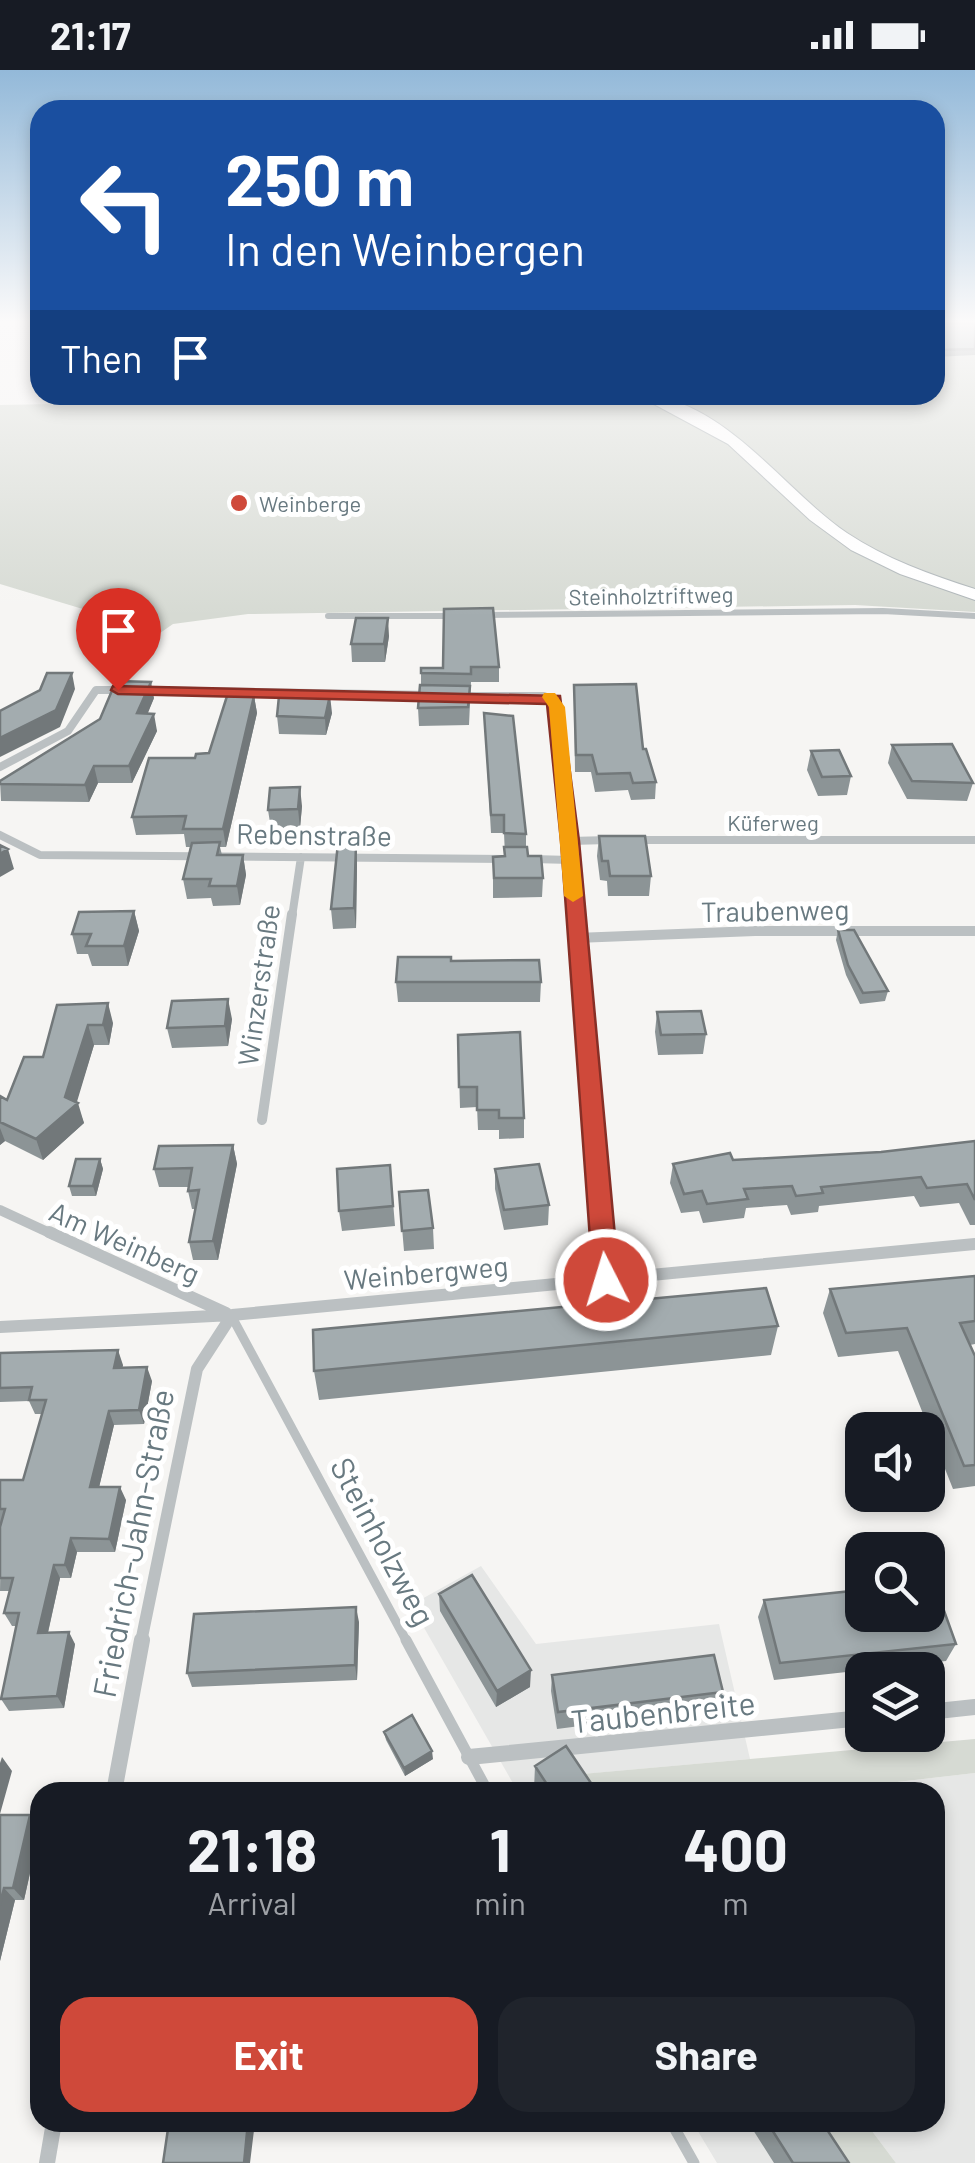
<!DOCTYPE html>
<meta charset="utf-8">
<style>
body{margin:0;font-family:Barlow,sans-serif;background:#20242c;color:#f1f3f6;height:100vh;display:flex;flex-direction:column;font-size:38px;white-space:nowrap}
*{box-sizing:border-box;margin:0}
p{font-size:32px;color:#9ea1a6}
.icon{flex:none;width:55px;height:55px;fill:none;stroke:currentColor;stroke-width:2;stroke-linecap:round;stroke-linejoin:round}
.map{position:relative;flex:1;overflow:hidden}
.details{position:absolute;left:30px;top:1712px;width:915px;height:350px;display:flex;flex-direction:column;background:#171b24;border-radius:30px;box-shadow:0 5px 15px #0003}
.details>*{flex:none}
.hud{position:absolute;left:30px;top:30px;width:915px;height:305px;border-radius:30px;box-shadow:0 5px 15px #0003;background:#1a4fa0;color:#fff;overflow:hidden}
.tools{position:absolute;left:845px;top:1342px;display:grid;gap:20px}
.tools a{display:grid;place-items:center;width:100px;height:100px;border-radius:20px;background:#171b24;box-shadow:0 5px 15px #0003;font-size:50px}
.pin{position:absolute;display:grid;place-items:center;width:85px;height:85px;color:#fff;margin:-102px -42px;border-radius:50% 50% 50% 0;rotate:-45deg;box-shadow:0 0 10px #0007}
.pin .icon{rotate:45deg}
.me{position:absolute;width:110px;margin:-55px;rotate:355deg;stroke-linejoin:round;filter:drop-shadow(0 0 8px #0008)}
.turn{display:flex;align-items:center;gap:35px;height:210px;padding:0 30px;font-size:45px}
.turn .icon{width:130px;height:130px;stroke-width:2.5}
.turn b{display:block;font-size:70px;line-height:85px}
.then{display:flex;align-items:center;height:95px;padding:0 30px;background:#0003;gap:20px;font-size:38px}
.eta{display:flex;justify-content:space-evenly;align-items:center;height:170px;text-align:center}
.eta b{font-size:60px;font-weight:700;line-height:70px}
.cta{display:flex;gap:20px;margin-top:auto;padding:20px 30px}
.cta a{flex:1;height:115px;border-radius:30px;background:#cf493a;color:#fff;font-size:40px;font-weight:700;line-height:115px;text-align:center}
.cta a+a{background:#20242c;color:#f1f3f6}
.status{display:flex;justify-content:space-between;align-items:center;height:70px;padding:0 50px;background:#171b24;direction:ltr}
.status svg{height:28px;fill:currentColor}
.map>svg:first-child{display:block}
.built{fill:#e6e7e6}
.green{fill:#d6dad3}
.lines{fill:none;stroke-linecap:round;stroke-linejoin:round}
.secondary-casing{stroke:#adb4b7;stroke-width:2}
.service-far1{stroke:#bbc0c2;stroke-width:9}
.service{stroke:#bbc0c2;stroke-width:11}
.minor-far4{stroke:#bbc0c2;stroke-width:6}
.minor-far3{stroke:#bbc0c2;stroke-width:8}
.minor-far2{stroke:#bbc0c2;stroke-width:10}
.minor-far1{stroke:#bbc0c2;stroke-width:12}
.minor{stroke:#bbc0c2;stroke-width:16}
.secondary{fill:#fff;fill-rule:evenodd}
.wall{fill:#8c9496}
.shaded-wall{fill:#72787a}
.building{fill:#a3acaf;stroke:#72787a;stroke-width:2.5}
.route{fill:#cf493a;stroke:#872f26;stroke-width:2.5}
.slow{fill:#f59e0b}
.poi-dot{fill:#cf493a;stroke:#fff;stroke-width:4}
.labels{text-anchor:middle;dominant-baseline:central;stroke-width:10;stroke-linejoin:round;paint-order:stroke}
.far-poi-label{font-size:22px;fill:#687980;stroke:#fff;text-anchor:start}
.far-street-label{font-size:22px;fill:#687980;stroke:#fff}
.street-label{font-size:28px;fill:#687980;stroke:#fff}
.near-street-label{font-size:32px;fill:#687980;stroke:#fff}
</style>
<div class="status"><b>21:17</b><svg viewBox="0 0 49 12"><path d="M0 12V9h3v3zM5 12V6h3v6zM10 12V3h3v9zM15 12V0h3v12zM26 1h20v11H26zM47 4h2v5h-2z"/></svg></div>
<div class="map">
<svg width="975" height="2093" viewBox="0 0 975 2093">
<rect width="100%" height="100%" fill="#f6f5f3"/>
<path class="built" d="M481 1496 536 1574 719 1554 750 1689 583 1704 594 1722H518L411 1535Z
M975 1703V2093H896L866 2053 935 2052V1722H811Z
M693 2053H812L839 2093H717Z"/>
<path class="green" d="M935 253H975V542L855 535 248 544 173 554 140 577H92L96 543 0 514V335L579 325H935Z
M975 1669V1703L811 1722H594L582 1704Z
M812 2053H866L896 2093H839Z"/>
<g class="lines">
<defs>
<path id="secondary" d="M637 325C722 325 784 421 847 463 886 489 931 505 975 519V530L900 504 851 480 810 450 728 374Z"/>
</defs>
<use href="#secondary" class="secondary-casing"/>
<path class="service-far1" d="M232 1247 407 1572"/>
<path class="service" d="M406 1570 488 1722
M671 2052 694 2093"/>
<path class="minor-far4" d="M481 545 883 541 975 546
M328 546H454"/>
<path class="minor-far3" d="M140 620 432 625
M459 626H544L556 633 575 847
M0 697 68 661 96 620H123
M0 765 40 785 505 789
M636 770H975
M570 771 609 770
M532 789 571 790
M292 847 301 787"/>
<path class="minor-far2" d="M574 844 602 1165
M576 868 755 861H975
M262 1050 292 844
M0 1140 54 1165"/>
<path class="minor-far1" d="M49 1162 226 1243
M602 1162 606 1210
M0 1257 232 1245 975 1174
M141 1572 197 1299 232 1245"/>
<path class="minor" d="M928 1642 975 1637
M469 1687 862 1648
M114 1722 142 1570
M47 2093 54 2052"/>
<use href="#secondary" class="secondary"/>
</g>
<path class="wall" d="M935 253H975V285L935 287Z
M389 566 385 592H352L351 574Z
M499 597V612H471L469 655 419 656 418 638 421 615V598Z
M574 615 643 679 656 712 655 729 631 730 628 720 595 722 591 702H575Z
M254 626 257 643 226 777H220L222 785H243L246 805 240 835 213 836 211 828 187 829 183 809 190 777H186L184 764 136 765 132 747 195 688 209 683Z
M154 628 147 644 157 661 132 713H98L89 732 1 731 0 711Z
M332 643 326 665 279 664 277 646Z
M484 643 526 764V777L528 786 543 808 542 827 493 828V787L505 786 504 763H491Z
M892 675 973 713 967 731 907 729 888 693Z
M811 681 851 706 847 725 818 726 807 700Z
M302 736 300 758 271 759 268 740Z
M599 766 651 806 649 826H608L607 811 600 810 597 786Z
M356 774 357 793 356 858 333 859 331 839Z
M134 841 139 861 128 896H92L88 884H77L72 864Z
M838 860 888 921 885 931 860 934 846 905 836 870Z
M396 912H541L540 932H398Z
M57 935 113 953 109 975H94L76 1032 84 1053 43 1090 5 1071 0 1075V1026L7 1030 43 987Z
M657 942 706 964 703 984 658 985 655 962Z
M232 949 228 976 172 978 167 958Z
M458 965 524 1048V1068L499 1069V1060H478L477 1037 460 1038Z
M975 1071V1155H970L959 1133 920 1137 914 1126 819 1136 818 1142 791 1145 787 1135 746 1138 744 1148 703 1153 699 1141 681 1143 670 1113 673 1094 881 1082Z
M233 1075 237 1094 218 1190H193L189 1172 195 1139H192L188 1121V1117H159L154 1099Z
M100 1089 103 1099 96 1126H72L69 1116Z
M390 1095 395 1156 342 1161 339 1141Z
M495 1099 549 1135 548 1155 504 1160 495 1119Z
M399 1122 433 1158 434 1179 404 1181Z
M975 1206V1274L970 1275 975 1286V1416L953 1419 898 1281 838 1287 823 1243 830 1219Z
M778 1256 771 1285 319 1330 314 1301Z
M0 1283 123 1295 122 1298 152 1311 144 1354 114 1355 99 1417 126 1430 115 1482H77L71 1508H60L48 1563 75 1574 64 1638 9 1641 1 1629 16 1556H12L4 1543 10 1521H0L1 1452H0V1410H23L42 1344H35L29 1331 0 1332Z
M439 1524 530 1617 496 1637 440 1541Z
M764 1530 956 1574 946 1591 774 1610 758 1547Z
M359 1552 357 1610 192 1617 187 1603Z
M552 1605 723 1622 718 1638 557 1659 551 1621Z
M384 1662 433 1689 405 1706 386 1670Z
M535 1696 597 1722H536L534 1719Z
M0 1745H30L40 1758 24 1830H15L0 1891Z
M748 2052H822L849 2093H774Z"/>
<path class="shaded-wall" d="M388 548 389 566 385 592 384 574Z
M72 603 75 619 60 657 0 687V668Z
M151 612 154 628 141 660 137 643Z
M330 625 332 643 326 665 325 648Z
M254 626 257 643 226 777 223 759Z
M154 644 157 661 132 713 129 696Z
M94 696 98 713 89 732 85 715Z
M300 717 302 736 300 758 298 739Z
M356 774 357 793 356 858 354 838Z
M8 779 14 799 0 807V784Z
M243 785 246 805 240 835 237 816Z
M134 841 139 861 128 896 124 876Z
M228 929 232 949 228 976 225 956Z
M108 933 113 953 109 975 103 955Z
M88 955 94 975 76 1035 78 1033 84 1053 43 1090 36 1069 65 1027Z
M0 1058 5 1071 0 1075Z
M233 1075 237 1094 218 1190 213 1171Z
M100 1089 103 1099 96 1126 93 1116Z
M118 1280 123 1295 119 1312 114 1298Z
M147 1297 152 1311 144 1354 139 1340Z
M109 1341 114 1355 96 1430 90 1417Z
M120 1417 126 1430 115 1482 109 1469Z
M71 1468 77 1482 71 1508 65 1495Z
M54 1495 60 1508 45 1575 38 1563Z
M356 1537 359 1552 357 1610 355 1595Z
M69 1562 75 1574 64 1638 57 1626Z
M531 1600 530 1617 496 1637 497 1621Z
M432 1681 433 1689 405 1706 404 1698Z
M2 1687 12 1701 0 1744V1693Z
M30 1745 40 1758 24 1830 13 1818Z
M4 1818 15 1830 0 1891V1835Z
M248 2052H255L250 2093H244Z"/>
<path class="building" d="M935 253H975V279L935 280Z
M493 538 499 597H471V604L421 603V598H443L444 539Z
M356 548H388L384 574H351Z
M47 603H72L56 640 0 668V641L40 620Z
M116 611 151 612 137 643 154 644 129 696H94L85 715 0 714V711L100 649Z
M636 614 643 679H646L656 712 633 713 630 703 597 704 592 685H576L574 615Z
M420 615 470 616 468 637 418 638Z
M330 625 325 648 277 646 279 626Z
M227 626H254L223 759H183L186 746 132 747 149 688H195L196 684 209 683Z
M484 643 513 646 526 764 504 763V745H491Z
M952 674 973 713 912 711 892 675Z
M839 680 851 706 822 707 811 681Z
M300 717 298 739 268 740 270 718Z
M599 766H645L651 806H610L608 791H602Z
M220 772 217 785H243L237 816H209L211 809H183L192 773Z
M338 773 356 774 354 838 331 839Z
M0 775 8 779 0 784Z
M504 777H527L528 786H541L543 808H494L493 787 505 786Z
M134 841 124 876H86L91 864H72L79 842Z
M838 860H854L888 921 863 923 848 895Z
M398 887H451V891L539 890 541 912H396Z
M228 929 225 956 167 958 172 931Z
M108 933 103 955H88L65 1027 78 1033 36 1069 0 1052V1026L7 1030 24 987H43L57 935Z
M701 941 706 964 661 965 657 942Z
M520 962 524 1048H499V1040H477V1017H459L458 965Z
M975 1071V1130L967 1114 927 1118 921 1107 821 1117 823 1123 796 1126 792 1116 744 1119 748 1129 707 1134 702 1121 684 1124 673 1094 730 1083 733 1090 881 1082Z
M233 1075 213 1171 189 1172 199 1120 188 1121 192 1098 154 1099 159 1076Z
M76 1089H100L93 1116H69Z
M539 1094 549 1135 504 1140 495 1099Z
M390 1095 393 1136 339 1141 337 1099Z
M428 1120 433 1158 402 1161 399 1122Z
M975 1206V1251L960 1253 975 1286V1395L964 1396 907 1258 846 1263 830 1219Z
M766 1218 778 1256 314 1301 313 1260Z
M118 1280 114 1298 147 1297 139 1340 109 1341 90 1417H120L109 1469 71 1468 65 1495H54L38 1563 69 1562 57 1626 1 1629 19 1543H4L13 1508H0V1457L5 1439H0V1410H23L46 1330H29L32 1317 0 1318V1283Z
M472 1505 531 1600 497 1621 439 1524Z
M928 1513H934L956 1574 780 1593 764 1530 862 1520V1545H928Z
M356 1537 355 1595 187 1603 194 1544Z
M714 1585 723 1622 558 1642 552 1605Z
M412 1645 432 1681 404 1698 384 1662Z
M566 1676 597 1722H552L535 1696Z
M0 1745H30L13 1818H4L0 1835Z
M169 2052H248L244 2093H163Z
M767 2052H822L849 2093H793Z"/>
<linearGradient id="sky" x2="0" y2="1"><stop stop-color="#93b9d9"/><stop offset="0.46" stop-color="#fbfafa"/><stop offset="1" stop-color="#fbfafa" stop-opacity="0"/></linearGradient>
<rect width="975" height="546" fill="url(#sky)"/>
<path class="route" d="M113 616 560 626 579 771 619 1210 615 1217H597L593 1210 561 771 547 634 118 624 111 620Z"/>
<path class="slow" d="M544 623H555L565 637 583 826 573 832 564 826 549 637 542 627Z"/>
<circle class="poi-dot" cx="239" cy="433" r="10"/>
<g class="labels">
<g class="far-poi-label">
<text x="259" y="433">Weinberge</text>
</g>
<g class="far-street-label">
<text transform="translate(651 525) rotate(-1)">Steinholztriftweg</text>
<text x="773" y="752">Küferweg</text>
</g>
<g class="street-label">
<text transform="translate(314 764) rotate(1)">Rebenstraße</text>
<text transform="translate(775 840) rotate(-1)">Traubenweg</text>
<text transform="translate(258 915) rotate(-82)">Winzerstraße</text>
<text transform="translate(125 1172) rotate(24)">Am Weinberg</text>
<text transform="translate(426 1202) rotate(-5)">Weinbergweg</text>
</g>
<g class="near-street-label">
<text transform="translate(384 1471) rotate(62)">Steinholzweg</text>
<text transform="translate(132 1473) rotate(-79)">Friedrich-Jahn-Straße</text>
<text transform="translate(663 1641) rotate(-6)">Taubenbreite</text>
</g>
</g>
</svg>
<div class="tools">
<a><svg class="icon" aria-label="sound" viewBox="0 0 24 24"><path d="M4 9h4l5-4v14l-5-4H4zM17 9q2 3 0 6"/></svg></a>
<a><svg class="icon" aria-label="search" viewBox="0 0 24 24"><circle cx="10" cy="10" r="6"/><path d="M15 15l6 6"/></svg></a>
<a><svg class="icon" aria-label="layers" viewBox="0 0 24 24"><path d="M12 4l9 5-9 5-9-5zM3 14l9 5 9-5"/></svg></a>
</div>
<div class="pin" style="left:118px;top:620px;background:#d93025"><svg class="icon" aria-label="arrive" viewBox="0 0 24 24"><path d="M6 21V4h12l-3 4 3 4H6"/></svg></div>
<svg class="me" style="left:606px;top:1210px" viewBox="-20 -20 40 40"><circle r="17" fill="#cf493a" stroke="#fff" stroke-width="3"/><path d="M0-11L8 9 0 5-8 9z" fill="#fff"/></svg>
<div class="hud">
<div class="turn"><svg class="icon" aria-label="left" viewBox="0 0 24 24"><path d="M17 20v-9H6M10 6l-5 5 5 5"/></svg><div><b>250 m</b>In den Weinbergen</div></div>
<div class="then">Then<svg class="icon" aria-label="arrive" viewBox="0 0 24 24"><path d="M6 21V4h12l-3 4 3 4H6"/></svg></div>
</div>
<section class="details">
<div class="eta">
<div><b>21:18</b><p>Arrival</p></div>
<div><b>1</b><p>min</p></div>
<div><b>400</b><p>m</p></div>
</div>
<div class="cta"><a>Exit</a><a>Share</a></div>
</section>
</div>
